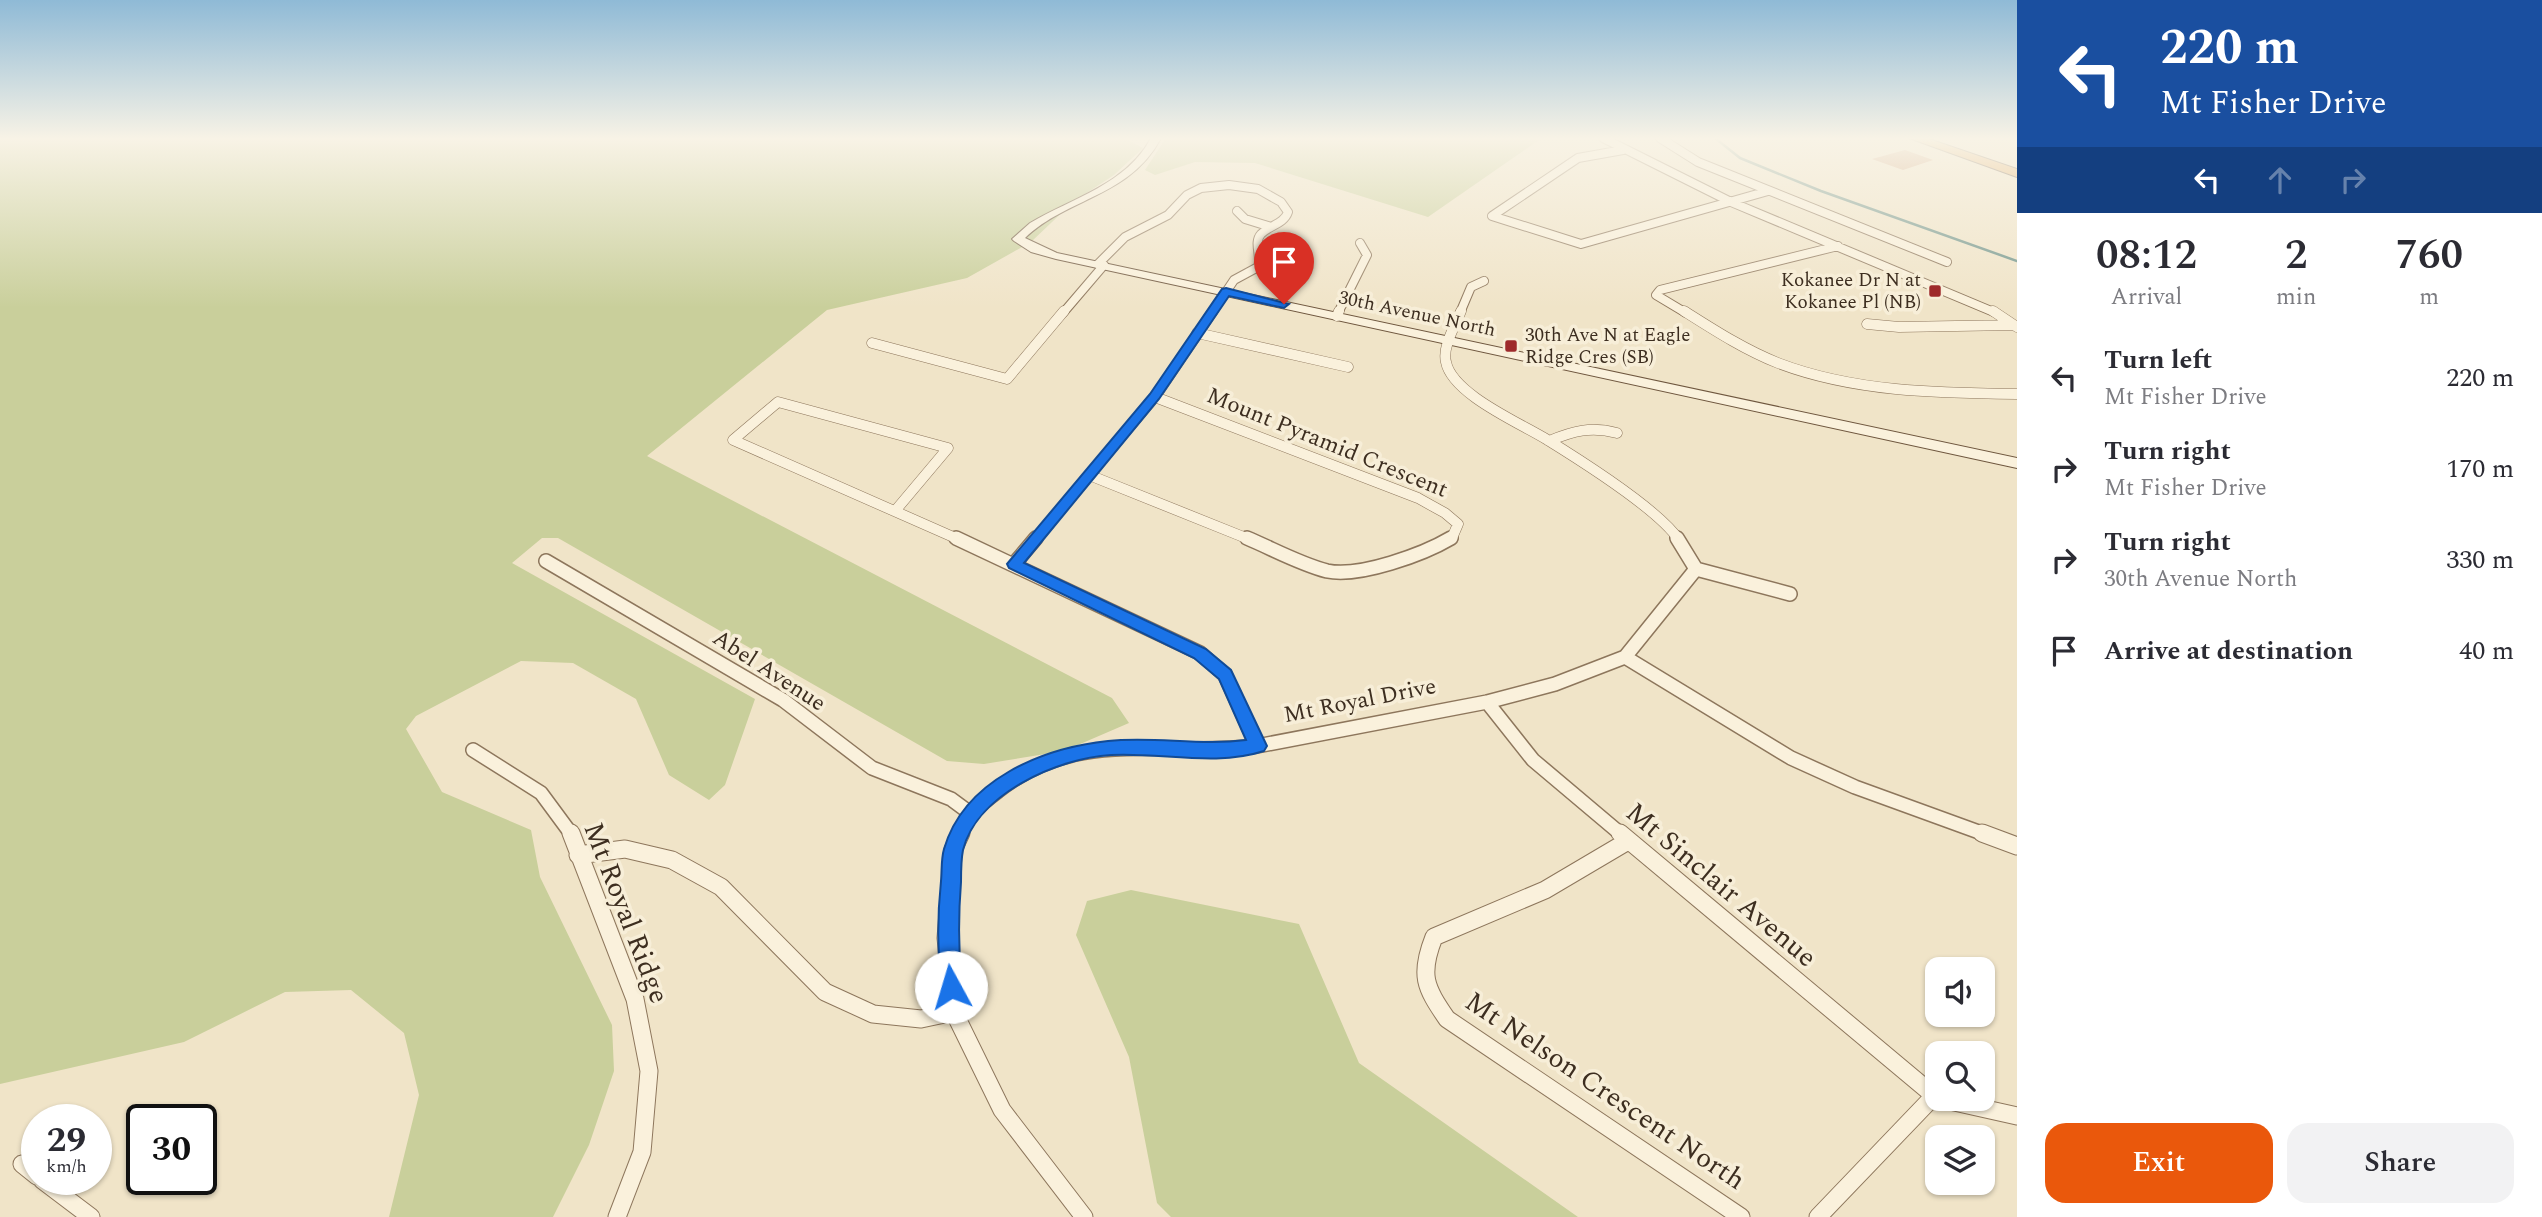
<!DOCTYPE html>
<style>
body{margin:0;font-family:Spectral,serif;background:#f2f2f3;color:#2b2b33;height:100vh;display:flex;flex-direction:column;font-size:26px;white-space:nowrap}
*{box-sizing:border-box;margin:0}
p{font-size:23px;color:#7c7c81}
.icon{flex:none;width:38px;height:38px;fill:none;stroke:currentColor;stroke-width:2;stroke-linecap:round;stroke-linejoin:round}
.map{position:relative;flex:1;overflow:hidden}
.details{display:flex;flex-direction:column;background:#fff;width:525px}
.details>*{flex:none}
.hud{background:#1a4fa0;color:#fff;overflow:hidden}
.fabs{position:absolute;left:1925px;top:957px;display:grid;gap:14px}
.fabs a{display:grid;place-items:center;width:70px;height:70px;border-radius:14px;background:#fff;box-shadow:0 2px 5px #0004;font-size:35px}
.speed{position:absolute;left:21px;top:1104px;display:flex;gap:14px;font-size:35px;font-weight:700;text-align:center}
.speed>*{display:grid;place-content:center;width:91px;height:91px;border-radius:50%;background:#fff;box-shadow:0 2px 5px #0004;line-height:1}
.speed small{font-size:18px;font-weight:400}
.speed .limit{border:4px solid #111;border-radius:10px;background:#fff;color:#111}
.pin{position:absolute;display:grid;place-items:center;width:60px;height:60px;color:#fff;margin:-72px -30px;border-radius:50% 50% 50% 0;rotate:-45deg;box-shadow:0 0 7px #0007}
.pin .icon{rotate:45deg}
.me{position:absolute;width:77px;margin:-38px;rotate:354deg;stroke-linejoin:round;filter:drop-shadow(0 0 5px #0008)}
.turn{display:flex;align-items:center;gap:24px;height:147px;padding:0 28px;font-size:32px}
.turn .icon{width:91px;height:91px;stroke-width:2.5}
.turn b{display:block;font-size:49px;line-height:60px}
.lanes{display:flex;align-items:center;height:66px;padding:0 28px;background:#0003;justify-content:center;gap:35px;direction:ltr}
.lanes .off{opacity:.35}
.eta{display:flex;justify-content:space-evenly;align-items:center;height:119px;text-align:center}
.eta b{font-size:42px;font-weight:600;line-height:49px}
.primary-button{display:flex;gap:14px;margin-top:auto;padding:14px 28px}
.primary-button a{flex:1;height:80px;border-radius:21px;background:#ea580c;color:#fff;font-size:28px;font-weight:600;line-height:80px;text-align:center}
.primary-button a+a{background:#f2f2f3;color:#2b2b33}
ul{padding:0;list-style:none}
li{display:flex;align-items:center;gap:21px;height:91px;padding:0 28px}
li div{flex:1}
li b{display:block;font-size:26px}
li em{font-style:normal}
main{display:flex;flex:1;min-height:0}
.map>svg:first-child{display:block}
.green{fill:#c9cf9b}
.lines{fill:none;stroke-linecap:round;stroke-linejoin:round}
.stream{stroke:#6f938a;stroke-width:2.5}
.building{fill:#cf9f7d}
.street-far3-casing{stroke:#8d765c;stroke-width:10}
.street-far2-casing{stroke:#8d765c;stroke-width:11}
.street-far1-casing{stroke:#8d765c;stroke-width:16}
.street-casing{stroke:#8d765c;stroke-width:19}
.secondary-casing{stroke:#6f573f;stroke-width:2}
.highway-casing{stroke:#5b4430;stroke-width:2}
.street-far3{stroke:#faf1dc;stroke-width:8}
.street-far2{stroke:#faf1dc;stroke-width:10}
.street-far1{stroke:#faf1dc;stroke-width:13}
.street{stroke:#faf1dc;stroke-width:17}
.secondary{fill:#faf1dc;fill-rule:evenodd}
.highway{fill:#e0a458;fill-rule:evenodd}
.route{fill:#1a73e8;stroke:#114b97;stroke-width:2}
.poi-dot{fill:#9e2a2b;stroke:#f7eed8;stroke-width:2.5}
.labels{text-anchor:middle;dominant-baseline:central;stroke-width:7;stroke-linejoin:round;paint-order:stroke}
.far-poi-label{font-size:19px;fill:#3d2e20;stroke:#f7eed8;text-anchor:end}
.far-street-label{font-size:19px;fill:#3d2e20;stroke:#f7eed8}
.street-label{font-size:23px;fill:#3d2e20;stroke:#f7eed8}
.near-street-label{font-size:28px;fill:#3d2e20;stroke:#f7eed8}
</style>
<main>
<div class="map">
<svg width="2017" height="1217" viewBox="0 0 2017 1217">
<rect width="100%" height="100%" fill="#f0e4c8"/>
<path class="green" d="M0 138H1124L1143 148 1114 175 1073 202 1031 242 967 278 827 310 647 456 1112 698 1129 723 1064 751 984 764 947 761 558 538H542L512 563 755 699 725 785 709 800 669 775 636 699 573 663 521 661 416 716 406 729 442 792 531 830 540 877 612 1025 614 1071 589 1145 553 1217H389L419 1095 404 1033 351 990 285 992 184 1042 0 1084Z
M1166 138H1532L1539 140 1428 217 1255 163 1195 162 1155 175 1145 170Z
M1131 890 1299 924 1359 1063 1578 1217H1171L1157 1203 1129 1057 1076 935 1087 901Z"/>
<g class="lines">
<path class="stream" d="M1715 138 1740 158 1821 191 2017 261"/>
</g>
<path class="building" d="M1905 150 1933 160 1903 170 1872 159Z"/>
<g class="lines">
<defs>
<path id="street-far3" d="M1603 138 1731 202 1996 313
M1660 138 1698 162 1947 262
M1623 150 1578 158 1492 216 1581 244 1768 191
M1237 211 1245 219 1271 227
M1098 264 1125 237 1168 215 1187 195 1201 188 1229 185 1258 189 1281 202 1288 212C1284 224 1270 225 1261 234 1253 243 1262 256 1258 267L1234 280 1212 313
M1063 313 1104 265 1098 264
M1338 313 1367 255 1360 243
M1460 313 1471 287 1484 281
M1686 313 1656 295 1660 290 1838 246"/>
<path id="street-far2" d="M1461 311C1455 326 1442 347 1446 362 1452 394 1520 423 1546 439 1580 460 1659 510 1679 540
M1684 311C1714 330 1745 350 1778 363 1854 392 1937 393 2017 394
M1993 311 2017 327
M1337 316 1339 311
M1867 324 1899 327 2013 325
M1197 333 1348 367
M872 343 1007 379 1064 311
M1155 397 1418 498 1445 513 1458 524 1452 538 1448 540
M1549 441C1573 431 1591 426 1617 433
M1089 475 1251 540
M895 511 948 448 778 402 733 440 960 540
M1034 540 1155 397 1213 311"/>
<path id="street-far1" d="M956 538 1200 653 1225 675 1257 746
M1247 538C1273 549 1300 564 1327 571 1359 578 1424 554 1451 538
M1677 538 1696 569
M546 561 783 700 872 768 951 799 970 813
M1014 564 1036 538
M1696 569 1790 594
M1625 657 1791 758 1855 787 1987 835
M1487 702 1533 760 1622 835
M473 750 541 793 572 835
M960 835C970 813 978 806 998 791 1080 726 1162 758 1257 746L1487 702 1555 684 1625 657 1696 569"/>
<path id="street" d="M571 833 635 999 649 1071 642 1152 617 1217
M961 833 953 850 946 938 954 1012 1002 1110 1084 1217
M1620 833 1937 1098
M1982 833 2017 846
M1628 841 1545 890 1434 937C1419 975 1425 987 1447 1019L1741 1217
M578 855 625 849 672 860 721 887 825 992 873 1014 921 1019 954 1012
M1941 1099 2017 1116
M22 1164 37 1176
M42 1180 91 1217
M1818 1217 1933 1097"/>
<path id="secondary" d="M1151 138H1161C1130 197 1068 197 1025 238L1057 253 2017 458V468L1056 259 1031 252 1014 241 1012 239 1030 223C1072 198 1127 184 1151 138Z"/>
<path id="highway" d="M1909 138H1926L2017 169V177Z"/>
</defs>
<use href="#street-far3" class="street-far3-casing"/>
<use href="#street-far2" class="street-far2-casing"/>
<use href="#street-far1" class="street-far1-casing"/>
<use href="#street" class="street-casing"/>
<use href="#secondary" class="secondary-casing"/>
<use href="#highway" class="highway-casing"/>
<use href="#street-far3" class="street-far3"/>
<use href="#street-far2" class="street-far2"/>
<use href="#street-far1" class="street-far1"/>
<use href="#street" class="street"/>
<use href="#secondary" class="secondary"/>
<use href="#highway" class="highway"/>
</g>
<linearGradient id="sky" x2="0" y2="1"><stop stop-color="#8fbad6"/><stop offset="0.45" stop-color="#f8f3e6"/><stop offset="1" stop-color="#f8f3e6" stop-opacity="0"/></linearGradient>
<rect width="2017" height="308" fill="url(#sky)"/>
<path class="route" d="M1226 288 1289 304 1284 308 1229 296 1159 399 1024 563 1206 649 1231 670 1267 746 1264 751C1215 767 1161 752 1111 755 1058 758 977 794 963 850 961 860 961 871 961 882 958 920 958 949 962 987L959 995 951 998 944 995 941 987C937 949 937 919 941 881 942 871 941 859 944 849 964 780 1042 748 1108 741 1153 736 1200 746 1246 740L1219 679 1194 658 1009 568 1007 564 1150 394 1222 289Z"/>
<g class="poi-dot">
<rect x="1928" y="284" width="14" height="14" rx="3.5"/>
<rect x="1504" y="339" width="14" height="14" rx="3.5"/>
</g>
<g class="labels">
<g class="far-poi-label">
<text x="1921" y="280">Kokanee Dr N at<tspan x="1921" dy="22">Kokanee Pl (NB)</tspan></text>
<text x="1525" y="335" text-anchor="start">30th Ave N at Eagle<tspan x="1525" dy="22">Ridge Cres (SB)</tspan></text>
</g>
<g class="far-street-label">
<text transform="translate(1417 314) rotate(12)">30th Avenue North</text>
</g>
<g class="street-label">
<text transform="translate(1327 443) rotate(22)">Mount Pyramid Crescent</text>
<text transform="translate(769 671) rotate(33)">Abel Avenue</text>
<text transform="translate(1360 701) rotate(-11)">Mt Royal Drive</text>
</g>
<g class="near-street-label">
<text transform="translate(1721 885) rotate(40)">Mt Sinclair Avenue</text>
<text transform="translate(626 913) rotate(69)">Mt Royal Ridge</text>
<text transform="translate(1605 1091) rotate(34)">Mt Nelson Crescent North</text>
</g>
</g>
</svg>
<div class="fabs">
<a><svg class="icon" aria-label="sound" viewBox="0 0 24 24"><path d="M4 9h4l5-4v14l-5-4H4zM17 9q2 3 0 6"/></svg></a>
<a><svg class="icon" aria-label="search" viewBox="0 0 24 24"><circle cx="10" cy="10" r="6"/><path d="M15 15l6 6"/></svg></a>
<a><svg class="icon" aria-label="layers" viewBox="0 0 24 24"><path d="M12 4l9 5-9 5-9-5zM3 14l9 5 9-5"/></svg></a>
</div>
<div class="speed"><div>29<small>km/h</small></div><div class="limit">30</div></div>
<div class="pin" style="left:1284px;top:304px;background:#d93025"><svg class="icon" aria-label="arrive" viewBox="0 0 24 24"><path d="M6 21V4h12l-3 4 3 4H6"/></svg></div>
<svg class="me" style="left:951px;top:987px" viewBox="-20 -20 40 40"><circle r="19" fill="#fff"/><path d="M0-13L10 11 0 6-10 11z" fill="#1a73e8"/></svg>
</div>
<section class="details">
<div class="hud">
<div class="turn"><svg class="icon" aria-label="left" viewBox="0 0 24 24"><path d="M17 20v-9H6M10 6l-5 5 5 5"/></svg><div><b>220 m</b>Mt Fisher Drive</div></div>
<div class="lanes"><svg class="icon" aria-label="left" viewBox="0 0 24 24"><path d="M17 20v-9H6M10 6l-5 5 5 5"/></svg><svg class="icon off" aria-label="ahead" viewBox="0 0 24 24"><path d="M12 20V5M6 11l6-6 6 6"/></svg><svg class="icon off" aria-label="right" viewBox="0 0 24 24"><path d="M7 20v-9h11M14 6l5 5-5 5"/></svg></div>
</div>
<div class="eta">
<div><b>08:12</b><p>Arrival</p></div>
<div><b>2</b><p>min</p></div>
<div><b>760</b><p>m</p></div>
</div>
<ul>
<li><svg class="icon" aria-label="left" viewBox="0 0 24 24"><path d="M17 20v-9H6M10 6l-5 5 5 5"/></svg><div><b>Turn left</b><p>Mt Fisher Drive</p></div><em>220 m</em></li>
<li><svg class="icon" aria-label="right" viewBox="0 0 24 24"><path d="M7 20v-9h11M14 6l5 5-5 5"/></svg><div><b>Turn right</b><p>Mt Fisher Drive</p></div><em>170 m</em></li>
<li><svg class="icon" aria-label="right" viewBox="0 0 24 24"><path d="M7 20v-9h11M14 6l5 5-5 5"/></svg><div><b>Turn right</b><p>30th Avenue North</p></div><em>330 m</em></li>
<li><svg class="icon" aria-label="arrive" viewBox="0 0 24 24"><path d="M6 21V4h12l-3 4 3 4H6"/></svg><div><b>Arrive at destination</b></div><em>40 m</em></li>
</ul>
<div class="primary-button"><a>Exit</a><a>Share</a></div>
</section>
</main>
